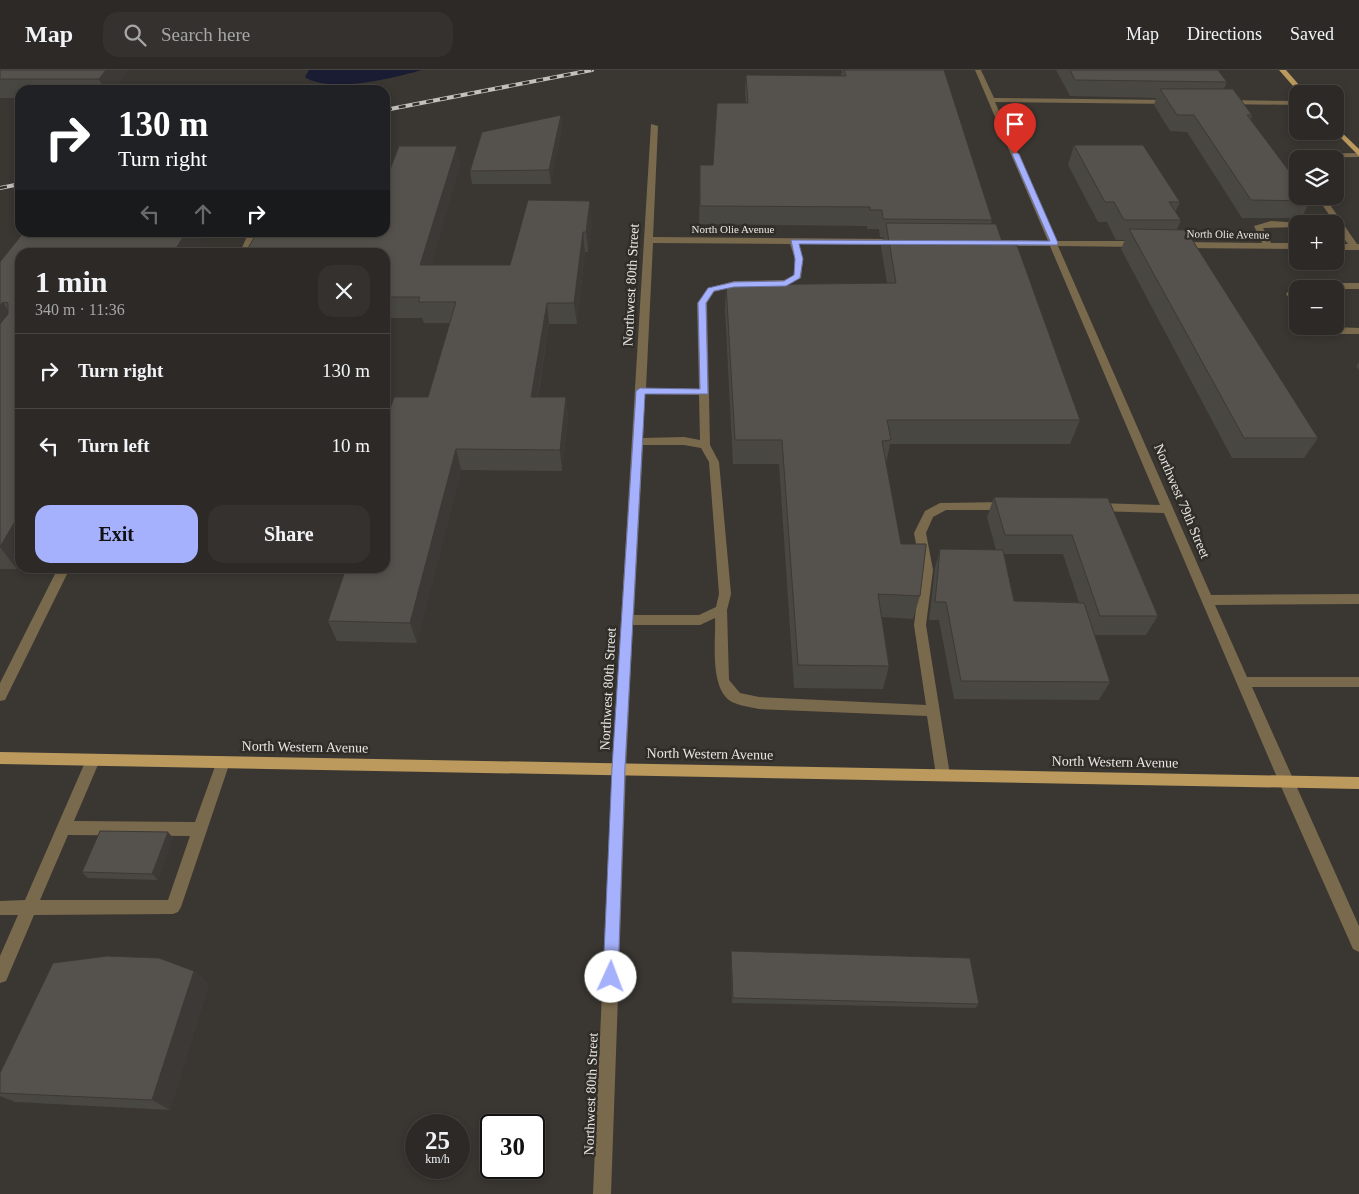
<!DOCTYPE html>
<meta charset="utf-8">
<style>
body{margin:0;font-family:"Times New Roman",serif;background:#34312e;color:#f1f3f6;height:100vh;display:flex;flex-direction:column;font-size:19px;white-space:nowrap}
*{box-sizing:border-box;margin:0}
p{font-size:16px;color:#a6a6a7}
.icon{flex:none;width:28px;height:28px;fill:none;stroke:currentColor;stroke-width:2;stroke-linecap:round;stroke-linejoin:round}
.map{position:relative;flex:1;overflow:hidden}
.panel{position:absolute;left:15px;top:178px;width:375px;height:325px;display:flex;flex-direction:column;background:#2c2926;border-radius:15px;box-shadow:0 2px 8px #0003,0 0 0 1px #484543}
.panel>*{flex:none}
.top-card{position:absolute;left:15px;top:15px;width:375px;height:152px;border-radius:15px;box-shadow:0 2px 8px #0003,0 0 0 1px #484543;background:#202124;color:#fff;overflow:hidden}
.controls{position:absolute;left:1289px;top:15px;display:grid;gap:10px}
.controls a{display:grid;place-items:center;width:55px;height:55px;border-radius:10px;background:#2c2926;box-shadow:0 2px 8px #0003,0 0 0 1px #484543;font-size:25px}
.speed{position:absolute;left:405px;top:1044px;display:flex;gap:10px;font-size:25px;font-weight:700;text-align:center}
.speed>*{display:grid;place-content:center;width:65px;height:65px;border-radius:50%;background:#2c2926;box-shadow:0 2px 8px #0003,0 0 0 1px #484543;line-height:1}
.speed small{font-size:12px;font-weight:400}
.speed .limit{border:2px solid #111;border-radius:8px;background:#fff;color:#111}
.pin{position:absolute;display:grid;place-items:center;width:42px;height:42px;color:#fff;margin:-51px -21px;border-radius:50% 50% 50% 0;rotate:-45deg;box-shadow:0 0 5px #0007}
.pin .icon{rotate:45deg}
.me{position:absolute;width:55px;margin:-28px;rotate:2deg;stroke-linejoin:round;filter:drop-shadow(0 0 4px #0008)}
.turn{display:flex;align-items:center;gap:18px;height:105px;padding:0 20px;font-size:22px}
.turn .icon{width:65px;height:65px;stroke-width:2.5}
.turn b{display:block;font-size:35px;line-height:42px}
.lanes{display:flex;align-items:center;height:48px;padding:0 20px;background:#0003;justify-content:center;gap:25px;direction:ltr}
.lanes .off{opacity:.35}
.round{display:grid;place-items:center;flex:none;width:52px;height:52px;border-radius:15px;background:#34312e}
.head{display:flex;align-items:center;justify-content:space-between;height:85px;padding:0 20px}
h1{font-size:30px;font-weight:600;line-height:38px}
.action{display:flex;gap:10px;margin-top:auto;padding:10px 20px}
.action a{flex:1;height:58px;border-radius:15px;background:#a5b1fc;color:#111;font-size:20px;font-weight:600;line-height:58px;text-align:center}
.action a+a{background:#34312e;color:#f1f3f6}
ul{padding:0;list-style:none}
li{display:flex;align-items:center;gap:15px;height:75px;padding:0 20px;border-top:1px solid #484543}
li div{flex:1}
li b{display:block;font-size:19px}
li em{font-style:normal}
header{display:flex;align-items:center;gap:30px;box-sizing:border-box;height:70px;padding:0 25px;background:#2c2926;border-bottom:1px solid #484543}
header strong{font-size:24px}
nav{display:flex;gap:28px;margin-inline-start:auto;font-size:18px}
.search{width:350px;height:45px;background:#34312e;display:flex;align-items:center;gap:12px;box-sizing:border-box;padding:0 18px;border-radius:15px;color:#a6a6a7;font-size:19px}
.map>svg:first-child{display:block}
.water{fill:#191c32}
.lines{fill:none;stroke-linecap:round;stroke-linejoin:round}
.minor{fill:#7a6a4d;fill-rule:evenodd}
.major{fill:#bc9a5e;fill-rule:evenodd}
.rail-casing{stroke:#c2c1bd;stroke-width:4}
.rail{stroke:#302d28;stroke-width:2.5;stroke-dasharray:7;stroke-linecap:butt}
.wall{fill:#494742;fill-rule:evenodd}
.shaded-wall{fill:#3c3936}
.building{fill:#55524d;stroke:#3c3936}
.route{fill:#a5b1fc;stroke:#6b73a4}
.labels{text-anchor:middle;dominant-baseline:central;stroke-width:5;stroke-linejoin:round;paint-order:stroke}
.far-street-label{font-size:11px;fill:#e8e7e4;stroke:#302d28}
.street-label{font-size:14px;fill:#e8e7e4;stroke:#302d28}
</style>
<header>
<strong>Map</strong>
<div class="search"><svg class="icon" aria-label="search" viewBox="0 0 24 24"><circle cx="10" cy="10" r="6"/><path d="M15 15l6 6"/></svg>Search here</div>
<nav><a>Map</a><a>Directions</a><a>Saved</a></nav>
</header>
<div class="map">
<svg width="1359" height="1124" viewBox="0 0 1359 1124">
<rect width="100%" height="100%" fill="#3a3732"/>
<path class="water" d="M309 0H422C394 8 330 24 305 7Z"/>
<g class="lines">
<path class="minor" d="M975 0H981L994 28 1173 30 1177 32 1173 34 995 32 1056 171H1140L1144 174 1140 177 1058 176 1211 525 1359 524V534L1215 535 1247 607H1359V617H1252L1359 856V882L1353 879 1279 712 1164 443 1097 441 1091 437 1097 433 1160 435 1050 176H985L981 173 985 170 1048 171Z
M1222 30 1298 31V35L1225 34H1222Z
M651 54 658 56 653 167 898 169 902 172 898 175 799 174 803 189 801 208 786 216 734 217 714 222 707 233 710 375 719 392 731 524 727 540 729 610 740 623 759 627 926 635 914 555 921 500 914 463 925 441 940 433 1007 432 1013 436 1007 440H946L933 447 926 463 933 500 926 555 950 705 948 709 943 711 938 709 936 705 927 646 759 639C751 637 740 636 732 632 709 619 716 572 715 548L700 555H633L626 699 611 1124H593L612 699ZM653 173 790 174 795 189 794 205 784 210 734 211 708 218 697 233 699 319 646 318ZM645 324 699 325 700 370 684 367 643 368ZM643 375H684L701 378 709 392 719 524 716 537 699 545H634Z
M1359 83V87L1301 88 1298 89V93L1292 86 1296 84Z
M1316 126H1324L1357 174H1359V180H1335V174H1348L1337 159H1335V153Z
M1271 151 1301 153 1298 154V157L1263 158 1271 173H1298V179L1180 178 1176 175 1180 172 1262 173 1254 156Z
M249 162H257L248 182H240Z
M1359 213V219H1298L1296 224 1298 237 1295 236 1286 224 1295 214 1298 213Z
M1308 256 1359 258V264H1334Z
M58 498H70L5 630 0 631V613Z
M93 684 98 686 100 690 74 751 195 752 218 688 223 686 228 688 230 692 181 837 178 842 173 844 34 845 6 911 0 913V886L18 845H0V831L25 830 86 690 88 686ZM68 765 190 766 168 830H40Z"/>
<path class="major" d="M1279 0H1286L1307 24H1300Z
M1335 56 1359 79V86L1334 61Z
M0 682 1359 707V719L0 694Z"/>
<defs>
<path id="rail" d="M385 40 592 0
M0 118 20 114"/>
</defs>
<use href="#rail" class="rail-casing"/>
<use href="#rail" class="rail"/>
</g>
<path class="wall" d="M0 0H129L113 20H20V28H0Z
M842 0H944L992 150 991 154 1003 174 1080 350 1070 374H890L886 394 901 474 920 526 913 549 882 547 889 596 883 619 794 618 779 394H733L725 239 726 215 887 213 881 177 883 167H880L879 159H867V156L699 154 700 95H713L746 33 745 22 746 5 841 6Z
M1056 0H1218L1227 12 1224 19 1252 45 1251 50 1311 131 1301 148H1242L1187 62 1170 61 1154 35 1156 28 1070 26Z
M561 45 562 58 551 114H472L470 101Z
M1074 75 1180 132 1175 142 1181 150 1177 159 1318 368 1304 388H1232L1121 179 1125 170H1116L1107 152H1098L1068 95Z
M457 76 460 96 431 195H510L592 152 588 182H585L577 254H549L538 327H566L568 348 562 401 461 400 417 573 337 571 328 551 428 327 450 253H424L422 248H385V162Z
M24 162 17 499H0V192Z
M1359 292V300L1356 296Z
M994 427 1108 428 1158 546 1146 565H1095L1110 612 1099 630 954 629 939 550H929L935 498 940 479 996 480 987 447ZM1004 484H1063L1079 532 1014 531Z
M173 768 158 810 88 808 82 802Z
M731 881 979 934 975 938 732 933 731 886Z
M194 901 209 914 170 1040 15 1032 0 1026V1003Z"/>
<path class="shaded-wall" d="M106 0H129L113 20H104L99 9Z
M561 45 562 58 551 114 549 100Z
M457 76 460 96 425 216 420 195Z
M590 131 592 152 588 182 586 162Z
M186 162H207L196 182H174Z
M583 162 585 182 577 254 574 233Z
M3 232 16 254 0 276V235Z
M547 233 549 254 534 348 531 327Z
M566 327 568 348 562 401 560 380Z
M456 379 461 400 417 573 410 553Z
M20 443V495L17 499 0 477Z
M168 762 173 768 158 810 152 804Z
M194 901 209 914 170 1040 152 1030Z"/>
<path class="building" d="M0 0H106L99 9H0Z
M844 0H944L992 150 883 149 882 140H870V137L700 136V95H713L717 33H748L746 5 846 6Z
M1070 0H1218L1227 12 1075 10Z
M1160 19H1233L1252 45H1247L1298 113V126H1307L1311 131 1251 130 1194 45H1177Z
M561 45 549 100 470 101 482 62Z
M1074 75H1143L1180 132H1169L1181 150H1124L1114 132H1105Z
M399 76H457L420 195H510L528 130 590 131 586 162H583L574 233H547L531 327H566L560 380 456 379 410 553 328 551 346 498H385V354L394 327H428L456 232H418L420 227H385V182H246L257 162H341L342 163 385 162V102H389Z
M886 153 996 154 1003 174 1017 175 1080 350H887L891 370 882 371 901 474H926V476L920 526 878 524 889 596 798 595 782 370H735L726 215 896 213Z
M1129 159 1186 160 1318 368H1244Z
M24 162H186L174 182H20V443L0 477V254L8 244V233L3 232 0 235V192Z
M994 427 1108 428 1158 546H1100L1072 465H1005Z
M940 479 1003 480 1014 531 1084 533 1110 612 961 611 946 532H935Z
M100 761 168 762 152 804 82 802Z
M731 881 970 888 979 934 733 928Z
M107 886 159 888 194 901 152 1030 0 1023V1003L53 893Z"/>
<path class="route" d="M1015 82 1019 84 1058 173 1057 175 799 174 803 189 800 208 786 216 734 217 714 221 706 233 708 324H645L625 698 618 907 616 912 611 915 606 912 603 907 612 698 636 321 640 318 700 319 698 233 708 218 734 212 784 211 794 205 795 189 791 170 1050 171 1012 84Z"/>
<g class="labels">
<g class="far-street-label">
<text x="733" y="159">North Olie Avenue</text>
<text transform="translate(1228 164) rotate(1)">North Olie Avenue</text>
</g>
<g class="street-label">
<text transform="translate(631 215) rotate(-87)">Northwest 80th Street</text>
<text transform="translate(1182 431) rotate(67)">Northwest 79th Street</text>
<text transform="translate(608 619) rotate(-87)">Northwest 80th Street</text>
<text transform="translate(305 677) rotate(1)">North Western Avenue</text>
<text transform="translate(710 684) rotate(1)">North Western Avenue</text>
<text transform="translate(1115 692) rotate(1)">North Western Avenue</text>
<text transform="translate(591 1024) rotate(-88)">Northwest 80th Street</text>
</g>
</g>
</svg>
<div class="controls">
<a><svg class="icon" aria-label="search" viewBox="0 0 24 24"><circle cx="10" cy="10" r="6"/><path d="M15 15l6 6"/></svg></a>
<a><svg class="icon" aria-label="layers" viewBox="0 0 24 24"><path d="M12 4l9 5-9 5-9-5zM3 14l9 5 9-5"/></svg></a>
<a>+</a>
<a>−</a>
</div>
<div class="speed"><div>25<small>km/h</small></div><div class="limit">30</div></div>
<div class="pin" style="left:1015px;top:84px;background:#d93025"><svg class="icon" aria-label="arrive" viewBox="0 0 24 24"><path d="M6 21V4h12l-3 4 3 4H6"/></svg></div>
<svg class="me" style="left:611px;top:907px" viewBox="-20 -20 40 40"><circle r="19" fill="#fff"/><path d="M0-13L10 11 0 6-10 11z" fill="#a5b1fc"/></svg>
<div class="top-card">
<div class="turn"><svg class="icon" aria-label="right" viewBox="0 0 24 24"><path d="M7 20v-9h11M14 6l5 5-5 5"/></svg><div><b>130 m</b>Turn right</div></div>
<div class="lanes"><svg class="icon off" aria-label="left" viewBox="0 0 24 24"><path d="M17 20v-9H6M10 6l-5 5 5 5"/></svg><svg class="icon off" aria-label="ahead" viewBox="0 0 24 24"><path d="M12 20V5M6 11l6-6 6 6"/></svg><svg class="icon" aria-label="right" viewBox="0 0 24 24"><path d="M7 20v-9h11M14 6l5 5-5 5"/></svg></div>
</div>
<section class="panel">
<div class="head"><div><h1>1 min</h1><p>340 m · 11:36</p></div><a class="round"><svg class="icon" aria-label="close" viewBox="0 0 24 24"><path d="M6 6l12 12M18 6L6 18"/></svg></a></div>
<ul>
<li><svg class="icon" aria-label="right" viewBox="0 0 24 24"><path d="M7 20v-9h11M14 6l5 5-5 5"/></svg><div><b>Turn right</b></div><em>130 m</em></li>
<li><svg class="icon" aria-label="left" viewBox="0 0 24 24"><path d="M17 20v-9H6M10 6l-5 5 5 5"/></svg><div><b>Turn left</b></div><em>10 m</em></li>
</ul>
<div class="action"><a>Exit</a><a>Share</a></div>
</section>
</div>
